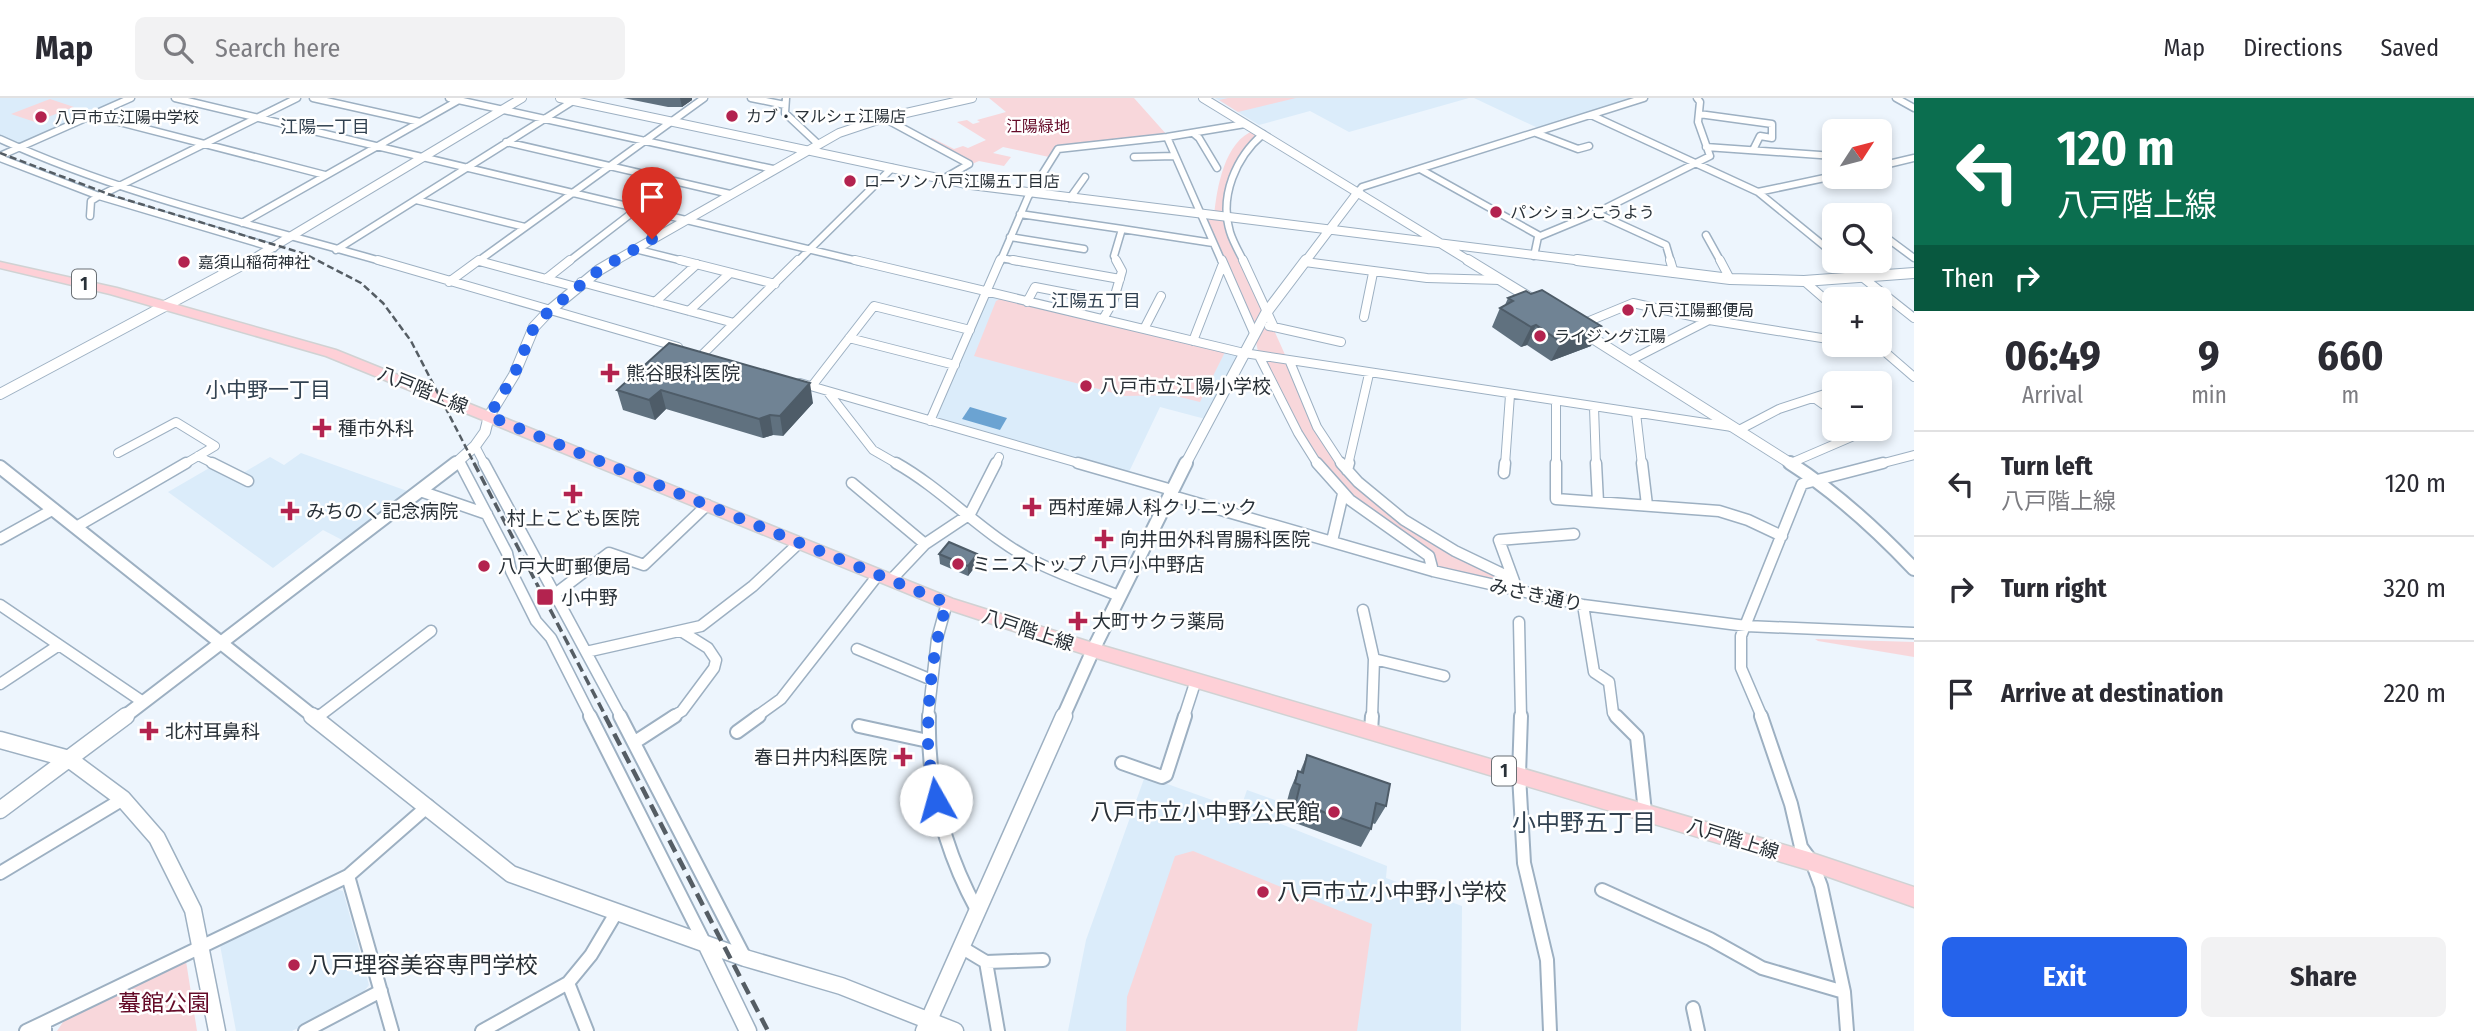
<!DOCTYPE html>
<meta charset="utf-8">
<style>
body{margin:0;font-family:"Fira Sans Condensed","Noto Sans JP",sans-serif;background:#f2f2f3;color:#2b2b33;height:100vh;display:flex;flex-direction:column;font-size:26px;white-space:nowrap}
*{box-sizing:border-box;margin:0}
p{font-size:23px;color:#7c7c81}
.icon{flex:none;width:38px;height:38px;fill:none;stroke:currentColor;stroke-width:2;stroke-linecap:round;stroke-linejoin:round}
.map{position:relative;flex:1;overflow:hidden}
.details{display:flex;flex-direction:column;background:#fff;width:560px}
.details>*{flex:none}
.top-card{background:#0b6e4f;color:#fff;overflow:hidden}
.needle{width:46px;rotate:54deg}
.buttons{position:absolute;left:1822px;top:21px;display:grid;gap:14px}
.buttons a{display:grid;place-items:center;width:70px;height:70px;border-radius:10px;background:#fff;box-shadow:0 4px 10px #0003;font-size:35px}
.pin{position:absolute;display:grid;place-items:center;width:60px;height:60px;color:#fff;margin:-72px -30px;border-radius:50% 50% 50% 0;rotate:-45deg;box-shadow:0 0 7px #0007}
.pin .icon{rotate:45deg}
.me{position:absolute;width:77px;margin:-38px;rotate:353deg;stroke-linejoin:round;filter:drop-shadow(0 0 5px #0008)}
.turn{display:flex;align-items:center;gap:24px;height:147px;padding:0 28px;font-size:32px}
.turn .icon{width:91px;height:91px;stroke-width:2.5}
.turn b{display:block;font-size:49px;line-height:60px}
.then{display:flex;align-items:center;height:66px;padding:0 28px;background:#0003;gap:14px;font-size:26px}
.eta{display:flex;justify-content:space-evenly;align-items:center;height:119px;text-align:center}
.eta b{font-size:42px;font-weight:700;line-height:49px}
.button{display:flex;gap:14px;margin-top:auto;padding:14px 28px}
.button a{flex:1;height:80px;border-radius:10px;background:#2563eb;color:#fff;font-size:28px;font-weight:700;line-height:80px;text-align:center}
.button a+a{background:#f2f2f3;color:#2b2b33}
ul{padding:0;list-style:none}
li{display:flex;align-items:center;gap:21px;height:105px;padding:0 28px;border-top:2px solid #e1e1e2}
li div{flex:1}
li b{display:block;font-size:26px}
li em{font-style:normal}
header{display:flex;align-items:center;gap:42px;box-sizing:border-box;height:98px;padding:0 35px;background:#fff;border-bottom:2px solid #e1e1e2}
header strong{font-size:33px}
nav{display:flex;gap:38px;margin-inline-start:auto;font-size:24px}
.search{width:490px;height:63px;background:#f2f2f3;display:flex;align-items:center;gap:18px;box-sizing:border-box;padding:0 24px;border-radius:10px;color:#7c7c81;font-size:26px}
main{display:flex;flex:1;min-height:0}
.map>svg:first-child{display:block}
.built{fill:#dbecfa}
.green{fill:#f8d7db}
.water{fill:#6ba3d2}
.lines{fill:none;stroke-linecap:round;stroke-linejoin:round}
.minor-far3-casing{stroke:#9db0c2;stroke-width:9}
.minor-far2-casing{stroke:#9db0c2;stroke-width:10}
.minor-far1-casing{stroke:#9db0c2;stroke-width:13}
.minor-casing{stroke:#9db0c2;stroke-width:16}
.tertiary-far3-casing{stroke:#9db0c2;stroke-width:10}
.tertiary-far2-casing{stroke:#9db0c2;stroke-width:12}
.tertiary-far1-casing{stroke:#9db0c2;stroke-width:16}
.tertiary-casing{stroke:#9db0c2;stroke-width:19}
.primary-casing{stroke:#d0d2d3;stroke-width:3}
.minor-far3{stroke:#fff;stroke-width:6}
.minor-far2{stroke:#fff;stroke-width:8}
.minor-far1{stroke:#fff;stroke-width:10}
.minor{stroke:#fff;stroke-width:12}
.tertiary-far3{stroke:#fff;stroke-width:8}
.tertiary-far2{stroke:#fff;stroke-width:10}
.tertiary-far1{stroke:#fff;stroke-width:12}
.tertiary{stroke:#fff;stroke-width:16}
.primary{fill:#fed0d7;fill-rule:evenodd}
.rail-far2{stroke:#555d64;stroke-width:2.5;stroke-dasharray:7 3.5;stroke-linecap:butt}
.rail-far1{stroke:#555d64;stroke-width:3.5;stroke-dasharray:10 5;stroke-linecap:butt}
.rail{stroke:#555d64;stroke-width:4.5;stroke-dasharray:13 7;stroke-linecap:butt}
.wall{fill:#60717f}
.shaded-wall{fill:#4e5c68}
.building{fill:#708394;stroke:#4e5c68;stroke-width:2}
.route{stroke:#2563eb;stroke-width:12;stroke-dasharray:0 21.6}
.poi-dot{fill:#b3234f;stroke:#fff;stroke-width:2.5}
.labels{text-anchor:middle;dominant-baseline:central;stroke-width:5;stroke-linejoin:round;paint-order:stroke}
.far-poi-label{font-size:16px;fill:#293138;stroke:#fff;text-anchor:start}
.far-park-label{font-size:16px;fill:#650b28;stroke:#fff}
.far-neighbourhood-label{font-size:18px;fill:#324251;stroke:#fff}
.shield{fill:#fff;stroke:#696f74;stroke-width:2}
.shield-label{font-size:18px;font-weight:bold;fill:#293138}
.poi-label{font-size:19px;fill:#293138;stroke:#fff;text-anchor:start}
.street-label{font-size:19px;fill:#293138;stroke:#fff}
.neighbourhood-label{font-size:21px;fill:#324251;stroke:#fff}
.near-poi-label{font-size:23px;fill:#293138;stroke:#fff;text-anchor:start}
.near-park-label{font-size:23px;fill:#650b28;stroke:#fff}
.near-neighbourhood-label{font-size:24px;fill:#324251;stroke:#fff}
</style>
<header>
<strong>Map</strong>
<div class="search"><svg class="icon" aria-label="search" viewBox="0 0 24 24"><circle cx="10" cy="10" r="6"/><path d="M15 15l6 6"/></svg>Search here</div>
<nav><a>Map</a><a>Directions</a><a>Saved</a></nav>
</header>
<main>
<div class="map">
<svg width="1914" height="933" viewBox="0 0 1914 933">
<rect width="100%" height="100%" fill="#edf5fd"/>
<path class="built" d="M0 0H125L19 47 0 38Z
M1215 0H1469L1349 34 1310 13 1259 27Z
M1474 0H1634L1538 30Z
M987 194 1244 255 1209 322 1160 309 1127 378 930 323Z
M301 355 410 394 346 444 323 432 273 470 168 394 211 369 245 388 254 382 243 375 270 359 284 367Z
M1145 678 1240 712 1247 692 1283 705 1281 726 1387 768 1386 780 1462 808 1461 933H1068L1086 842Z
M333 791 343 793 369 887 362 896 292 933H236L220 847Z"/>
<path class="green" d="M989 0H1134L1167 37 1059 49 1055 50 1049 59 1003 49 993 55 1011 59 1004 68 979 63 972 66 926 42 932 40 954 51 963 48 968 50 986 42 957 24 967 22 973 26 980 24 977 22 1006 14Z
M1228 0H1296L1238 14 1219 2Z
M50 1 74 9 35 24 11 16Z
M1255 32 1263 36 1256 42 1229 89 1230 134 1322 339 1347 372 1396 415 1507 478 1519 494 1433 473 1432 463 1325 376 1259 258 1254 235 1202 116 1214 118C1217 90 1224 43 1255 32Z
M1000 201 1225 254 1200 304 1172 297 1125 298 974 258 996 203Z
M1815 541 1914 544V559L1818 543Z
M1193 753 1372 826 1357 933H1126L1127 899 1175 758Z
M186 863 197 933H57L65 921Z"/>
<path class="water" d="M970 309 1007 320 1000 332 962 321Z"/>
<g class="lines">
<defs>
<path id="minor-far3" d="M175 0 862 164
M313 0 420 24
M449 0 773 71
M751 0 785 7
M786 0 785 15 817 45
M1896 0 1914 10
M1699 16 1772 26V40L1760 38 1753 52
M92 17 325 77
M1591 17 1758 94 1834 156
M884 20 969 66 943 81
M1193 35 1199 40 1217 70
M1536 35 1578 51 1589 48
M1167 39 1222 164
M0 41C122 97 255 127 384 164
M506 44 730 96
M1706 49 1834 58
M0 58 131 0
M1134 59 1175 58
M0 60 99 98 274 150
M1880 68 1914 60
M1420 71 1540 138
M1358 94 1362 89 1644 0
M1758 94 1834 78
M1070 100 1085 79
M416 102 525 129
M1596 115 1666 147 1671 164
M1020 116 1122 131
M90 118 91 103 99 98 297 0
M242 125 459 2
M1880 129 1887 134V140L1914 160
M1706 137 1721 164
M1010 139 1084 151
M635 151 687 164
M336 152 573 3
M1534 158 1538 139 1596 115 1710 58 1698 24 1700 4 1697 0
M1001 160 1023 164
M479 163 482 164
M477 164 704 0
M568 164 637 111
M797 164 892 70
M1000 164 1028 99 1058 51 1167 39 1245 26
M1117 164 1114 158 1122 131 1213 145
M1244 164C1239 154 1233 144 1230 134 1219 98 1236 59 1263 36"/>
<path id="minor-far2" d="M378 162 678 249
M680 162 775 186
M855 162 1244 255 1732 329
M1013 162 1120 181
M1222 162 1254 235
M1243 162 1274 229
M1670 162 1674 175
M1720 162 1730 181
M479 163 576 189
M1842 163 1914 220
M1305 164 1427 180 1501 182
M546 181 570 162
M1804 183 1834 209
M449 184 479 162
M581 184 734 225
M655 204 697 166
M1027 204 1035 189 1113 204
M689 213 730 175
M1364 219 1373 175
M1103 221 1113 204 1122 173 1116 162
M1582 226 1633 205 1709 222
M1269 228 1341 244
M1144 231 1161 198
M849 240 955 267
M1193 243 1222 168
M1877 247 1914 279
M703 256 798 162
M1259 258 1298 335 1318 367
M1629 263 1709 222 1834 242
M1290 264 1317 329 1342 367
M800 285 1085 367
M1856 285 1873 280
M812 288 874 208 970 232
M827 293 873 352 899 367
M1814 300 1834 314
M1556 304V367
M1594 309 1596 367
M1636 315 1642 367
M930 323 1000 162
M1739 332 1779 311 1834 293
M475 348 485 367
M118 355 176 324 215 348 183 367
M198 358 216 367
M459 363 461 367
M1791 365 1863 334 1859 331
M995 367 999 359
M1348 367 1369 276
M1505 367 1510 297
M1876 367 1914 357"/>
<path id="minor-far1" d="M212 365 248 383
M460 365 507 455 511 473 536 523 551 540 591 619
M484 365 621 619
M896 365C946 393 986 440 1038 465 1064 478 1092 487 1119 498
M1078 365 1172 392
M1317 365 1350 402 1429 458 1433 473
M1341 365 1358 384 1404 422 1455 453 1507 478 1519 494
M1556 365V401L1719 413 1748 422 1782 438
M1596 365 1598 404
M1642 365 1647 407
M1347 372 1349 365
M1504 375 1505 365
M852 385 925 446
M420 393 487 416
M1169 397 1433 473 1583 507 1746 528 1914 535
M76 429 186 365
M0 441 54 411
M1332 443 1343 396
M891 482 925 446 970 416 996 365
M1514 483 1499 442 1574 436
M555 496 609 455 644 467 707 407
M0 507 143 604
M1583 507 1594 574 1609 584 1613 615 1617 619
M1363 512 1374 561 1372 619
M1519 524 1521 619
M857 551 932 582
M586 554 701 528 753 488 799 445
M1374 561 1444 578
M0 586 59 547
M318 619 431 533
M672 619 682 613 714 570 716 562 708 550 681 533
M756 619 781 601 878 477
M928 619 937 541 947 505
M1184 619 1196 582
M1762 619 1741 570V538L1802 386 1883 365"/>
<path id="minor" d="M590 618 705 846
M620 618 745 860
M929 618C927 687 944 751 977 812
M1521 618 1519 677 1524 765 1547 862 1550 933
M1616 618 1637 639 1645 714
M1761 618 1791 706 1801 749 1812 764 1821 788 1844 894 1847 933
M317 620 320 618
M859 628 928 643
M1371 633 1372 618
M737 634 759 618
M635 644 675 618
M1122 665 1162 679 1166 677 1185 618
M0 775 123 701
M348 778 392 933
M1602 792 1710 841 1762 870 1844 894
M961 849 986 864 998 933
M986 864 1043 862
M568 885 587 933
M1693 910 1698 933
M45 924 348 778 428 708
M26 933 45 924V933
M305 933 381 893
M482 933 568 885 591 857 616 815"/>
<path id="tertiary-far3" d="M560 0 971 87 1591 164
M1203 0 1471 164
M248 164 522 0
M613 164 839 35 884 20 972 0
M1305 164 1358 94"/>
<path id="tertiary-far2" d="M1468 162 1535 203
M1577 162 1730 181 1804 183 1914 175
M1583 234 1793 367
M0 296 251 162
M454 367 475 348 485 334 489 318 514 277 534 229 549 213 599 172 616 162
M1185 367 1266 215 1306 162"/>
<path id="tertiary-far1" d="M1790 365C1837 395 1876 431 1914 471
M0 369 314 619
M124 619 456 365
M1063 619 1093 552 1186 365"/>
<path id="tertiary" d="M312 618 511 776 745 860 841 888 955 933
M0 642 69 661 123 701 157 740 193 812 217 933
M0 712 126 618
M706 846 748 933
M924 933 1064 618"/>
<path id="primary" d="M0 164 117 190 336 252 953 501 1093 545 1812 755 1914 789V809L1812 773 1093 559 941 509 326 258 110 196 0 170Z"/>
</defs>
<use href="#minor-far3" class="minor-far3-casing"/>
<use href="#minor-far2" class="minor-far2-casing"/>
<use href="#minor-far1" class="minor-far1-casing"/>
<use href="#minor" class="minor-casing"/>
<use href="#tertiary-far3" class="tertiary-far3-casing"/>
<use href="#tertiary-far2" class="tertiary-far2-casing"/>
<use href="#tertiary-far1" class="tertiary-far1-casing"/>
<use href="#tertiary" class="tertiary-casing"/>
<use href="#primary" class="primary-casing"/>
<use href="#minor-far3" class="minor-far3"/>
<use href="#minor-far2" class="minor-far2"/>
<use href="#minor-far1" class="minor-far1"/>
<use href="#minor" class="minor"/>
<use href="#tertiary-far3" class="tertiary-far3"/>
<use href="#tertiary-far2" class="tertiary-far2"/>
<use href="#tertiary-far1" class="tertiary-far1"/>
<use href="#tertiary" class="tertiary"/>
<use href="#primary" class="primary"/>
<path class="rail-far2" d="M0 55 111 97 305 156 361 185 383 205 411 243 475 367"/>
<path class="rail-far1" d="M474 365 606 619"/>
<path class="rail" d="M605 618 768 933"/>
</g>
<path class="wall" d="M623 0H692V2L682 9H668Z
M1508 200 1591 248 1551 263 1527 247 1521 249 1492 229 1500 210 1505 207Z
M669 245 813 305 783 338 773 337 763 340 666 311 655 322 623 312 617 292Z
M939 456H977V466L968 478 940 466Z
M1307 657 1386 708 1375 726 1372 725 1371 731 1361 749 1287 722 1292 705 1287 703 1290 692 1298 673 1300 674Z"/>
<path class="shaded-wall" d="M680 0H692V2L682 9Z
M1536 227 1527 247 1521 249 1531 229Z
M1601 228 1591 248 1551 263 1561 244Z
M810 285 813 305 783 338 780 318Z
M661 292 666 311 655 322 649 302Z
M770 317 773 337 763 340 759 321Z
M977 456V466L968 478V468Z"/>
<path class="building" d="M1542 192 1601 228 1561 244 1536 227 1531 229 1500 210 1513 203 1508 200 1526 193 1531 196Z
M669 245 810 285 780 318 770 317 759 321 661 292 649 302 617 292Z
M949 444 977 456 968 468 939 456Z
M1307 657 1390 686 1386 708 1376 705 1371 731 1296 704 1300 687 1295 685 1298 673 1303 675Z"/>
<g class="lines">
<path class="route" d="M652 141 599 172 549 213 534 229 514 277 489 318 947 505C933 548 928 596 928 642 928 661 933 682 936 702"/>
</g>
<g class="poi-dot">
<circle cx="732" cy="18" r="7"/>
<circle cx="41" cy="19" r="7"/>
<circle cx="850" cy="83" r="7"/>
<circle cx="1496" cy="114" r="7"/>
<circle cx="184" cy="164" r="7"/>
<circle cx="1628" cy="212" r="7"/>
<circle cx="1540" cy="238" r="7"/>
<path d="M606.5 264.5h7v7h7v7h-7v7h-7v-7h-7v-7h7z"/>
<circle cx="1086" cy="288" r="7"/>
<path d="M318.5 319.5h7v7h7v7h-7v7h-7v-7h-7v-7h7z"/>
<path d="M569.5 385.5h7v7h7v7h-7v7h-7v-7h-7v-7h7z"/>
<path d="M1028.5 398.5h7v7h7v7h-7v7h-7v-7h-7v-7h7z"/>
<path d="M286.5 402.5h7v7h7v7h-7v7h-7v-7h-7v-7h7z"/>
<path d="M1100.5 430.5h7v7h7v7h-7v7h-7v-7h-7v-7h7z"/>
<circle cx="958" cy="466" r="7"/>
<circle cx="484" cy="468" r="7"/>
<rect x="536" y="490" width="18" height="18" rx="3.5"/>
<path d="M1074.5 512.5h7v7h7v7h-7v7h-7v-7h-7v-7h7z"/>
<path d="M145.5 622.5h7v7h7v7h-7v7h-7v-7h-7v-7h7z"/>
<path d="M899.5 648.5h7v7h7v7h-7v7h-7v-7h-7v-7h7z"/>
<circle cx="1334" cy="714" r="7"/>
<circle cx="1263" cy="794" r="7"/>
<circle cx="294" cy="867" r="7"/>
</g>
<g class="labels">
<g class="far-poi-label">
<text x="746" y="18">カブ・マルシェ江陽店</text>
<text x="55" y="19">八戸市立江陽中学校</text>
<text x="864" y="83">ローソン 八戸江陽五丁目店</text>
<text x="1510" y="114">パンションこうよう</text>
<text x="198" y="164">嘉須山稲荷神社</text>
<text x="1642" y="212">八戸江陽郵便局</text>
<text x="1554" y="238">ライジング江陽</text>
</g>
<g class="far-park-label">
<text x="1038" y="28">江陽緑地</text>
</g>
<g class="far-neighbourhood-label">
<text x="325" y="29">江陽一丁目</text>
<text x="1096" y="203">江陽五丁目</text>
</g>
<g class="shield">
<rect x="72" y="171.5" width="24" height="29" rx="5"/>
<rect x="1492" y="658.5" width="24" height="29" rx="5"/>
</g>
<g class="shield-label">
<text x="84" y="186">1</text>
<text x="1504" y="673">1</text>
</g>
<g class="poi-label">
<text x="626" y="275">熊谷眼科医院</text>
<text x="1100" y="288">八戸市立江陽小学校</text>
<text x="338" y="330">種市外科</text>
<text x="1048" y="409">西村産婦人科クリニック</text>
<text x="306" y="413">みちのく記念病院</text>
<text x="573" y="420" text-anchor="middle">村上こども医院</text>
<text x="1120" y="441">向井田外科胃腸科医院</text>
<text x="972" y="466">ミニストップ 八戸小中野店</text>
<text x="498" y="468">八戸大町郵便局</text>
<text x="561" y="499">小中野</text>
<text x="1092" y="523">大町サクラ薬局</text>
<text x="165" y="633">北村耳鼻科</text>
<text x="887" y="659" text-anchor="end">春日井内科医院</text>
</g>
<g class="street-label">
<text transform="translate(423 292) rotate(22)">八戸階上線</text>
<text transform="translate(1536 497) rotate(12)">みさき通り</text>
<text transform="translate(1028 532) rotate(18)">八戸階上線</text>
<text transform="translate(1733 741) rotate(17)">八戸階上線</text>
</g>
<g class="neighbourhood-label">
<text x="268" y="292">小中野一丁目</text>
</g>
<g class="near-poi-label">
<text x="1320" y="714" text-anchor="end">八戸市立小中野公民館</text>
<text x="1277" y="794">八戸市立小中野小学校</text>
<text x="308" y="867">八戸理容美容専門学校</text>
</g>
<g class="near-park-label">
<text x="164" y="905">蟇館公園</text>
</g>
<g class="near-neighbourhood-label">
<text x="1584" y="725">小中野五丁目</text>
</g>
</g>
</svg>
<div class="buttons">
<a><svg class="needle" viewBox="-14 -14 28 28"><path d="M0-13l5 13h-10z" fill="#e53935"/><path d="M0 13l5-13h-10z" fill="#7c7c81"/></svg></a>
<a><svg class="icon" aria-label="search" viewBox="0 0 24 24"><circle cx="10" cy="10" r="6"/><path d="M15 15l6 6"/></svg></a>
<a>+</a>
<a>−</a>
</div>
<div class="pin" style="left:652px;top:141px;background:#d93025"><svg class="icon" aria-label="arrive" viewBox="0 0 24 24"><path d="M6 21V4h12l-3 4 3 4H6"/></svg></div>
<svg class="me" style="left:936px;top:702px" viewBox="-20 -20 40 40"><circle r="19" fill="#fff"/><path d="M0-13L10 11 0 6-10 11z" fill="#2563eb"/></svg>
</div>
<section class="details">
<div class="top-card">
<div class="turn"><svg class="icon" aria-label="left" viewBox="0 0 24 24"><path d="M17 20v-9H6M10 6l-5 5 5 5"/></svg><div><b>120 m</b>八戸階上線</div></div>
<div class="then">Then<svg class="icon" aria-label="right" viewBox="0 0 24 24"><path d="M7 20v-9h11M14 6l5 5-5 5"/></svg></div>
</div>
<div class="eta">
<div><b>06:49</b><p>Arrival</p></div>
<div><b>9</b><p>min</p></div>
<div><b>660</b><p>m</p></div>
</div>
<ul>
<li><svg class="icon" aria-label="left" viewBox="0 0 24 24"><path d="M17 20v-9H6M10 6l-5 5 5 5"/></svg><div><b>Turn left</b><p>八戸階上線</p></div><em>120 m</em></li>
<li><svg class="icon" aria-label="right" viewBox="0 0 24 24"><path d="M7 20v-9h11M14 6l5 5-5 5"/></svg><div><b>Turn right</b></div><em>320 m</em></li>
<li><svg class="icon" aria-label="arrive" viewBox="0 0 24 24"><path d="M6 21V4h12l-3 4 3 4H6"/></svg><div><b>Arrive at destination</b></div><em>220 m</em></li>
</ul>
<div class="button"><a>Exit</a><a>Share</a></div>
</section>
</main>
